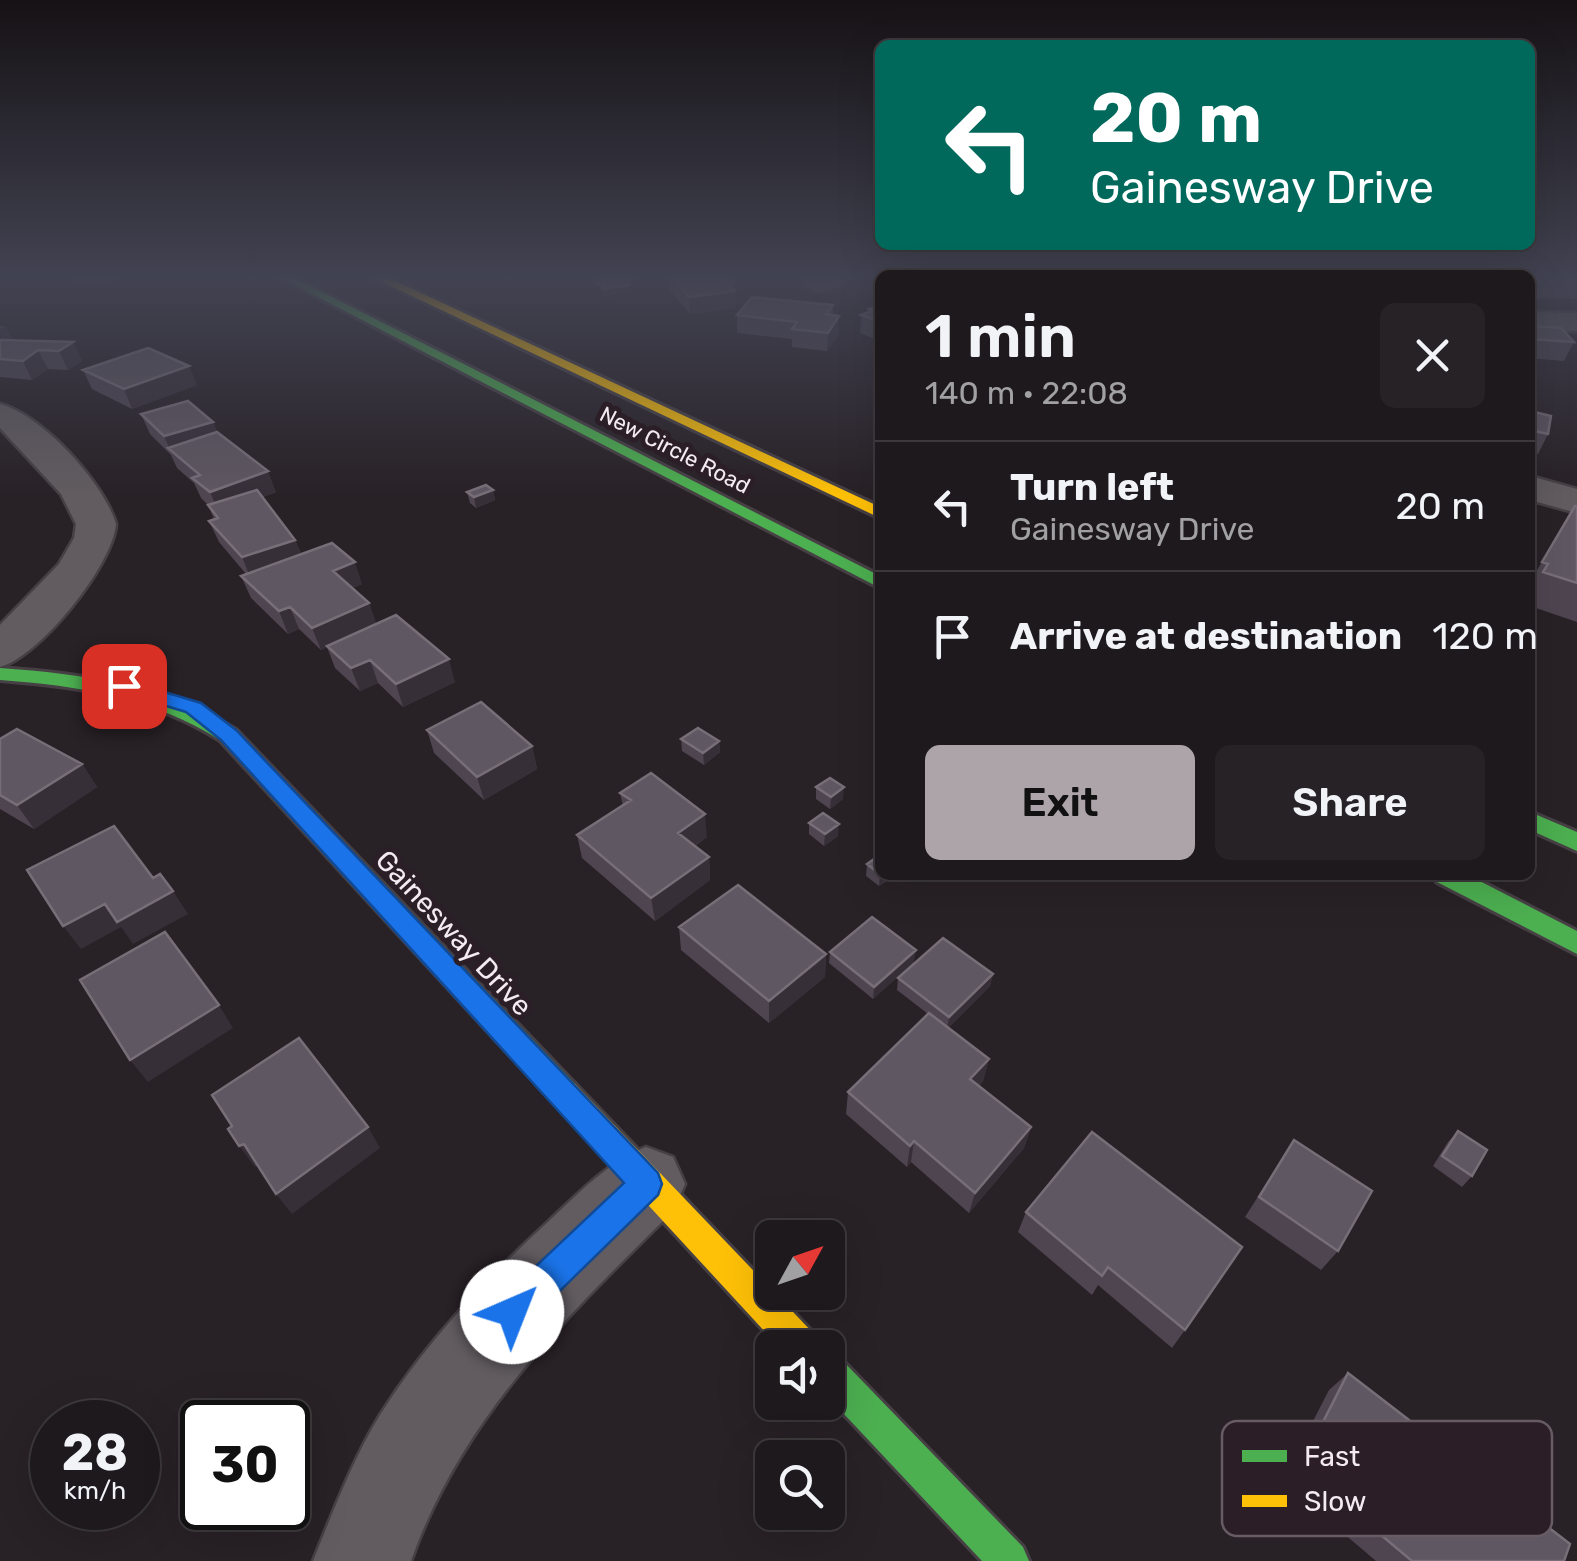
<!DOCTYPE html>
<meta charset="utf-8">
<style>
body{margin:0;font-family:Rubik,sans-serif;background:#262225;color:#f1f3f6;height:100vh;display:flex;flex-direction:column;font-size:38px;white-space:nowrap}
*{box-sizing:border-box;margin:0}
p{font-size:32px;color:#a1a0a3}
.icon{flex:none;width:55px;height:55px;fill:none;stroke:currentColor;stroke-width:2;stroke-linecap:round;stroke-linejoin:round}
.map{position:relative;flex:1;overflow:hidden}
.drawer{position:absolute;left:875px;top:270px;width:660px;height:610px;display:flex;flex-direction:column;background:#1e191c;border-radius:15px;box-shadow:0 10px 40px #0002,0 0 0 2px #3c383b}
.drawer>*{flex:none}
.guide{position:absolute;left:875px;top:40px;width:660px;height:210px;border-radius:15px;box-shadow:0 10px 40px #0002,0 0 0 2px #3c383b;background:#00695c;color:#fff;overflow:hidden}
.needle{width:65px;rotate:50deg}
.controls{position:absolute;left:755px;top:1220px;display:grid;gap:20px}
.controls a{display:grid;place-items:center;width:90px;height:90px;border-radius:15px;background:#1e191c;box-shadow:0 10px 40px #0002,0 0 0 2px #3c383b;font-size:50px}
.speed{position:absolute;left:30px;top:1400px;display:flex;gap:20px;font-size:50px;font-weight:700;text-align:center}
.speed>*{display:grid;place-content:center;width:130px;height:130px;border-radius:50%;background:#1e191c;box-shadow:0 10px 40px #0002,0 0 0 2px #3c383b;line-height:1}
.speed small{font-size:25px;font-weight:400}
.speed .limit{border:5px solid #111;border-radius:15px;background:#fff;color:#111}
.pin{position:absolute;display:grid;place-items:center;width:85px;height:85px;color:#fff;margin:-42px;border-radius:20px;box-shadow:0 5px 15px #0006}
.me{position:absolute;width:110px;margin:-55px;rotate:44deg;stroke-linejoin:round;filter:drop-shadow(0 0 8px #0008)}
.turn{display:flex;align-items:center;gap:35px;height:210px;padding:0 50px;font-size:45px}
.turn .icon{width:130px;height:130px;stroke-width:2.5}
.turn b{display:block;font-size:70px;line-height:85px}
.round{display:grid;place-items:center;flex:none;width:105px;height:105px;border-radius:15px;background:#262225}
.headline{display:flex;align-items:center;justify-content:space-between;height:170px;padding:0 50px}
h1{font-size:60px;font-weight:600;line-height:75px}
.action{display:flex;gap:20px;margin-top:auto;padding:20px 50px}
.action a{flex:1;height:115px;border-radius:15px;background:#ada4aa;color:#111;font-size:40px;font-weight:600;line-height:115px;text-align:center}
.action a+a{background:#262225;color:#f1f3f6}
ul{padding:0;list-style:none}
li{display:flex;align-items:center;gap:30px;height:130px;padding:0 50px;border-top:2px solid #3c383b}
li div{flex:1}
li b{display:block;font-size:38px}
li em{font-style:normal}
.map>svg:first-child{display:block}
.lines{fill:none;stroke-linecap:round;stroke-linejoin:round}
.street-casing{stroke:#464044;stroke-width:5}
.fast-casing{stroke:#464044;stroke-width:6}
.slow-casing{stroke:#464044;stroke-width:6}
.street{fill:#625c60;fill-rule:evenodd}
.fast{fill:#4caf50;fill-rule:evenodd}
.slow{fill:#ffc107;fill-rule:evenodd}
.wall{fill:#4e4550}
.shaded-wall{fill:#372f38}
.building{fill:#5f5761;stroke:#776e78;stroke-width:2.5}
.route{fill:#1a73e8;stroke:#114b97;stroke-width:2.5}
.labels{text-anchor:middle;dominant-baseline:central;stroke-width:10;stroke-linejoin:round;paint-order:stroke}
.far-street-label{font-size:22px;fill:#f4eaf1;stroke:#2b1e27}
.street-label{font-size:28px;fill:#f4eaf1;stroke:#2b1e27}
.key{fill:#2b1e27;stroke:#675b64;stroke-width:2.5}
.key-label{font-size:28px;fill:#f4eaf1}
</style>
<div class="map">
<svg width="1577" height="1561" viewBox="0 0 1577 1561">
<rect width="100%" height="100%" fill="#282126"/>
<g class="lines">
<defs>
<path id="street" d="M809 278H848L844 284 818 292 804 284Z
M1530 312 1577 313V331L1530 330Z
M0 404C42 415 104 483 116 524 113 565 39 657 0 667V625L59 564 74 538 76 524 61 494 0 428Z
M1530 476 1577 489V513L1530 500Z
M646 1147 673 1157 685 1184 673 1211C568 1315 461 1418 411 1561H313C333 1512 352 1461 380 1415 426 1342 486 1279 550 1220 580 1192 608 1162 646 1147Z"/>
<path id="fast" d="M281 278H295L880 576V588Z
M0 668C85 674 162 685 236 730L575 1084 580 1094 575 1104 565 1107 555 1104 220 740C151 697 80 686 0 680Z
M1530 812 1577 832V851L1530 830Z
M1434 875H1468L1577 931V954L1437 882Z
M828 1354 841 1359 1023 1547 1029 1561H982L828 1397Z"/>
<path id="slow" d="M374 278H389L880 507V518Z
M565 1081 575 1084 816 1336 821 1348H780L555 1104 550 1094 555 1084Z"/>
</defs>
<use href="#street" class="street-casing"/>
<use href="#fast" class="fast-casing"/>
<use href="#slow" class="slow-casing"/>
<use href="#street" class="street"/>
<use href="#fast" class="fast"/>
<use href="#slow" class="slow"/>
</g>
<path class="wall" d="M74 278H120L111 283 76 282Z
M669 278H728L732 281 736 308 690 314 669 289Z
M1530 278H1577V299L1530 298Z
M833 305V315L839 316V334L827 351 792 347V339L737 333V315Z
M880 306V341L860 333 861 315 869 312V309Z
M0 326H5L13 341 73 342 82 361 68 370 48 369 32 380 0 377Z
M1530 326 1574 342 1564 361 1530 358Z
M83 370 197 385 132 409 92 389Z
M1530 411 1548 434 1538 454 1530 453Z
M141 414 213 422 217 432 276 492 263 497 295 540 301 554 362 584 352 588 369 603 376 624 455 682 403 707 378 683 360 691 335 668 327 647 321 650 299 629 288 634 251 598 241 576 246 574 219 542 209 521 214 519 208 505 201 498 194 483 177 468 171 455 150 434Z
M493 490 495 500 476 508 470 503 467 492Z
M1575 506H1577V622L1530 606V582Z
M427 730 532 746 537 769 484 800 434 753Z
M0 739 82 764 97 787 34 829 0 809Z
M681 739 719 741 720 752 704 765 682 751Z
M816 787 843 799 830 809 816 799Z
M620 793 707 837 695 846 709 857 710 880 655 921 582 858 577 835 623 806Z
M809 823 838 836 824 846 809 834Z
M867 864 880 875H892V877L879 886 866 876Z
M679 927 826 954 825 977 769 1023 681 950Z
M830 952 914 962 873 999 829 963Z
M993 974 990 986 948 1028 989 1059 983 1081 979 1086 1031 1127 1024 1148 969 1213 911 1162 907 1167 846 1114 848 1092 928 1014 897 990 898 978Z
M1458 1131 1472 1176 1462 1187 1433 1166 1448 1142Z
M1092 1132 1185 1330 1172 1348 1098 1285 1092 1295 1018 1232 1026 1212Z
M1294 1140 1338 1251 1321 1270 1245 1217Z
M1348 1373 1564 1561H1376L1282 1481 1329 1390Z"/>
<path class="shaded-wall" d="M108 278H120L111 283Z
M632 278 630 293 603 297 602 289Z
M726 281H732L733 291H735L736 308 690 314 689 297Z
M839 316V334L827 351 828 333Z
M5 326 15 344 0 353V329Z
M73 342 82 361 68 370 59 351Z
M38 350 48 369 32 380 23 361Z
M189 366 197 385 132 409 124 389Z
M213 422 221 442 170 450 164 436Z
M268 471 276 492 219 513 210 492Z
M493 490 495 500 476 508 474 497Z
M295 540 304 562 251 579 242 557Z
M355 562 362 584 340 593 333 571Z
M369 603 377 625 321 650 312 628Z
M290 607 299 629 288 634 279 611Z
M449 659 455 682 403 707 396 684Z
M370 660 378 683 360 691 351 668Z
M719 741 720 752 704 765 703 753Z
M532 746 537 769 484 800 477 777Z
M82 764 97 787 34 829 17 805Z
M844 787 843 799 830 809 831 797Z
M705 814 707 837 680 856 678 833Z
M839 824 838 836 824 846 825 834Z
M709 857 710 880 655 921 651 898Z
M880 875H892L879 886Z
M173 891 188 914 133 944 121 927 81 949 63 926 105 904Z
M916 950 914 962 873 999 874 987Z
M826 954 825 977 769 1023V1001Z
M993 974 990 986 947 1029 949 1017Z
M219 1005 233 1028 148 1082 130 1060Z
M989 1059 983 1081 965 1101 970 1079Z
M368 1127 380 1148 292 1214 276 1194Z
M1031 1127 1024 1148 969 1213 975 1193Z
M914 1141 911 1162 907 1167 910 1146Z
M244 1144 260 1164 255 1167 239 1146Z"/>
<path class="building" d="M600 278H631L629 285 602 289 603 284H598Z
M673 278H728L732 281H726L735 291 689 297Z
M1534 278H1577V281H1538Z
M752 297 833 305 826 314 839 316 828 333 792 329 797 322 737 315Z
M880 306V322L861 315 872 311 869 309Z
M1530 326 1561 328 1574 342 1530 339Z
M0 340 73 342 59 351 38 350 23 361 0 359Z
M148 348 189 366 124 389 83 370Z
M188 401 213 422 164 436 141 414Z
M1530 411 1551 416 1548 434 1530 430Z
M217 432 268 471 210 492 192 478 200 475 168 448Z
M486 485 493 490 474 497 467 492Z
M257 490 295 540 242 557 209 521 218 518 208 505Z
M1575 506H1577V583L1543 572 1548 564 1542 562Z
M332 543 355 562 333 571 369 603 312 628 290 607 279 611 241 576Z
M396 615 449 659 396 684 370 660 351 668 327 646Z
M481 702 532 746 477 777 427 730Z
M698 728 719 741 703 753 681 739Z
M17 729 82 764 17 805 0 795V739Z
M651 773 705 814 678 833 709 857 651 898 577 835 631 800 620 793Z
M830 778 844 787 831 797 816 787Z
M823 813 839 824 825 834 809 823Z
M114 826 153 878 160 874 173 891 117 922 105 904 63 926 27 870Z
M880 855V874L867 864Z
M738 885 826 954 769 1001 679 927Z
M872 917 916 950 874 987 830 952Z
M165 932 219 1005 130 1060 80 980Z
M943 938 993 974 949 1017 898 978Z
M929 1013 989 1059 970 1079 1031 1127 975 1193 914 1141 910 1146 848 1092Z
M299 1038 368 1127 276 1194 244 1144 239 1146 228 1129 232 1126 212 1095Z
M1458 1131 1487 1150 1472 1176 1442 1156Z
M1092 1132 1242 1247 1185 1330 1108 1267 1102 1276 1026 1212Z
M1294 1140 1372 1191 1338 1251 1259 1197Z
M1348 1373 1570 1544 1564 1561H1412L1300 1467Z"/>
<linearGradient id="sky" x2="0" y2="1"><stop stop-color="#161215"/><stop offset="0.56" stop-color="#424352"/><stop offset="1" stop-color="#424352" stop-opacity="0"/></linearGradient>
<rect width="1577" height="496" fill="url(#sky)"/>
<path class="route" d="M124 680 201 703 236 730 658 1173 662 1184 658 1195 525 1325 512 1330 500 1325 495 1312 500 1300 624 1183 221 740 186 712 116 691 113 686Z"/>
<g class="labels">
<g class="far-street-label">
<text transform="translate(675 450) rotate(27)">New Circle Road</text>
</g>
<g class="street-label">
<text transform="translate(454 933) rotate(47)">Gainesway Drive</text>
</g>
</g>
<rect x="1222" y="1421" width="330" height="115" rx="15" class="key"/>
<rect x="1242" y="1450" width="45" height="12" fill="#4caf50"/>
<rect x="1242" y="1495" width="45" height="12" fill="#ffc107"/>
<g class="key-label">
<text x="1304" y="1466">Fast</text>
<text x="1304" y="1511">Slow</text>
</g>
</svg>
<div class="controls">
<a><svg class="needle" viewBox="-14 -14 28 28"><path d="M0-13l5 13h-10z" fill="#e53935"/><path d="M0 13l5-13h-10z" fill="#a1a0a3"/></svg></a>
<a><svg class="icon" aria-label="sound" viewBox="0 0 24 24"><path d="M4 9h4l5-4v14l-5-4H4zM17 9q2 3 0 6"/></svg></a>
<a><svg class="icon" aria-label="search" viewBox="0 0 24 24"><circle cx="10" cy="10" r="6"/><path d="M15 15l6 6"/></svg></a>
</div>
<div class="speed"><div>28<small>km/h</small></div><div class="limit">30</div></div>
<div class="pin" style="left:124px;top:686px;background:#d93025"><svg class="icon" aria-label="arrive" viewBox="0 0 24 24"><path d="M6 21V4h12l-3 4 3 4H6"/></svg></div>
<svg class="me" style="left:512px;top:1312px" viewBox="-20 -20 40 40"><circle r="19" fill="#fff"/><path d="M0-13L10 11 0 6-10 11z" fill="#1a73e8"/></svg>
<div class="guide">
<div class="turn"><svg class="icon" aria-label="left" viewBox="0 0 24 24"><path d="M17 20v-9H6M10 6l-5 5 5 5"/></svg><div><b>20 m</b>Gainesway Drive</div></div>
</div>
<section class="drawer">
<div class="headline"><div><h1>1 min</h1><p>140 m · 22:08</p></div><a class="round"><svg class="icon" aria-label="close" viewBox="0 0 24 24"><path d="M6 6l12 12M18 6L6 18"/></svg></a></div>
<ul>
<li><svg class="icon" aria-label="left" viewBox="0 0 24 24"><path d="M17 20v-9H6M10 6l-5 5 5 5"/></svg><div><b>Turn left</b><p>Gainesway Drive</p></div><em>20 m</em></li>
<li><svg class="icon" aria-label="arrive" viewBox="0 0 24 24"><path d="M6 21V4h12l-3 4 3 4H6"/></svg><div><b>Arrive at destination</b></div><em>120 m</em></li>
</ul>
<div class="action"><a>Exit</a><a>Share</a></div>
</section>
</div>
